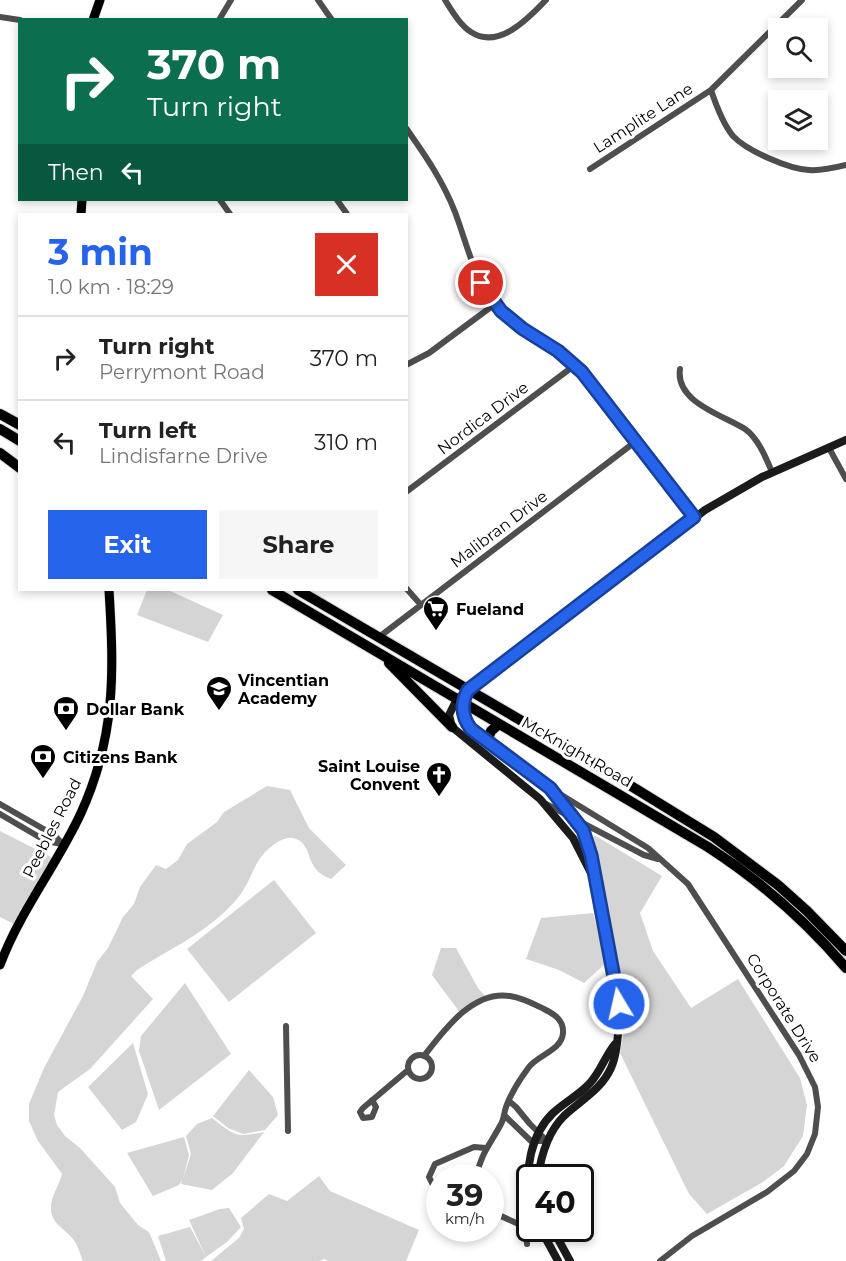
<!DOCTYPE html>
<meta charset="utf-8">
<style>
body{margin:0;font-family:Montserrat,sans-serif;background:#f6f6f6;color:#222;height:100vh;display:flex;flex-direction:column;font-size:22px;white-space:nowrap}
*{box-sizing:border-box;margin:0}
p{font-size:20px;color:#767676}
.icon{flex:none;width:33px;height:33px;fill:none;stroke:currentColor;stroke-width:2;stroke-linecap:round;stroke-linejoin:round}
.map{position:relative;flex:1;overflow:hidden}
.panel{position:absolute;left:18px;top:213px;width:390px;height:378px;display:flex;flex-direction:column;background:#fff;border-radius:0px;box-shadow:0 3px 9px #0003}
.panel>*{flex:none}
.hud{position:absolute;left:18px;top:18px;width:390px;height:183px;border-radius:0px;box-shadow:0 3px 9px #0003;background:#0b6e4f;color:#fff;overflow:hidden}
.controls{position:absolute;left:768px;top:18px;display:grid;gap:12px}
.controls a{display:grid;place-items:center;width:60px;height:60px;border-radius:0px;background:#fff;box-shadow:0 3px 9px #0003;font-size:30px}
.speed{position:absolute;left:426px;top:1164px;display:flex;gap:12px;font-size:30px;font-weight:700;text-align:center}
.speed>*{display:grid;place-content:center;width:78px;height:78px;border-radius:50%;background:#fff;box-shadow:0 3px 9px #0003;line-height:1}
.speed small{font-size:15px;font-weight:400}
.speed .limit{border:3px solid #111;border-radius:9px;background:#fff;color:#111}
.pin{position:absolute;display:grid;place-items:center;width:51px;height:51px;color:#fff;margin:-26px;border:3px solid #fff;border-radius:50%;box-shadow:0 2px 6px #0007}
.me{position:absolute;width:66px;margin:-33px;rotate:351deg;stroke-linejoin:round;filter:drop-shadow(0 0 4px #0008)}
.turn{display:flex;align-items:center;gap:21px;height:126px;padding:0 30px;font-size:27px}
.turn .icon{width:78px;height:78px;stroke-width:2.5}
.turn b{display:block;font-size:42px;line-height:51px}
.then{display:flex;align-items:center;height:57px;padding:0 30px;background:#0003;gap:12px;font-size:22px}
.round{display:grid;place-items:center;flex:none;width:63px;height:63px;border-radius:0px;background:#f6f6f6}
.summary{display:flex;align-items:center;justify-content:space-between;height:102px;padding:0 30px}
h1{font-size:36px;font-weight:700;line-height:45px;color:#2563eb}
.primary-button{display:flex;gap:12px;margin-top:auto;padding:12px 30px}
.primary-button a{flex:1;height:69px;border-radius:0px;background:#2563eb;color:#fff;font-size:24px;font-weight:700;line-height:69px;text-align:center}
.primary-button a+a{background:#f6f6f6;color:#222}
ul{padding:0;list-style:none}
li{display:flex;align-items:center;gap:18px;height:84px;padding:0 30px;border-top:2px solid #e0e0e0}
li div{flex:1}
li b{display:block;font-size:22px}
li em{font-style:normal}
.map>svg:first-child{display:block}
.green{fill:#d5d5d5}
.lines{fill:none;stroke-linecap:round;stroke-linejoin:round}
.primary-casing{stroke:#dbdbdb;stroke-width:10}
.highway-casing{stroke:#dbdbdb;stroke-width:12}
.street{stroke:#4e4e4e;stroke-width:6}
.secondary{stroke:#1b1b1b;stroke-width:8}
.primary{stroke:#000;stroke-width:9}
.highway{stroke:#000;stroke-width:10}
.route-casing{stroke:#184099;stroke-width:15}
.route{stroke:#2563eb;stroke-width:10}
.labels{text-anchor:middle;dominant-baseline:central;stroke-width:6;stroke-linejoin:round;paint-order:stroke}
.street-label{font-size:16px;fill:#000;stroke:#fff}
.poi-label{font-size:16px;font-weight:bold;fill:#000;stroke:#fff;text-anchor:start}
</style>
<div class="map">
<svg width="846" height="1261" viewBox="0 0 846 1261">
<rect width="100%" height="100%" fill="#fff"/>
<path class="green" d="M147 590H168L223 615 208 642 137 615Z
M267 786 290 790 309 828 346 865 331 879C301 868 316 844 293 838 288 837 281 840 276 843 254 857 254 876 240 895 214 929 173 947 137 970L131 976 153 999 90 1069 58 1092 54 1115 57 1125 65 1136 80 1148 115 1187 120 1203 138 1225 149 1232 161 1261H83C80 1254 78 1245 73 1239 65 1229 52 1224 51 1210 50 1197 59 1186 62 1174L38 1141 29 1121V1104L44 1068 83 996 97 962 108 948 123 917 134 904 140 887 156 865 166 869 178 860 187 844 217 822 224 812Z
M0 831 55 859 18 926 0 917Z
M596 836 662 876 640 913 653 951 691 1008 738 979 800 1078 807 1105 803 1136 784 1166 763 1182 707 1214 689 1194 620 1053 626 1019 624 989 592 837Z
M274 880 316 933 229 1002 187 949Z
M593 913 606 963 584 983 559 970 526 959 541 918Z
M441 948H456L478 988 488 999 461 1014 432 975Z
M185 983 231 1054 159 1110 139 1051 141 1036Z
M133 1043 148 1094 136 1122 122 1130 88 1087Z
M249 1070 273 1097 278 1115 265 1130 243 1134 228 1128 213 1116Z
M212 1118C235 1136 236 1138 264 1132L233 1173 212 1190 181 1184 182 1180 179 1185 153 1196 127 1153 184 1137 189 1155 183 1179 191 1154 186 1136 197 1124Z
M319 1176 330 1191 419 1230 406 1261H328L325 1259 319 1261H211L239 1238 244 1229 241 1218 269 1194 287 1201Z
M229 1208 241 1227 227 1242 206 1257 189 1220 220 1209Z
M190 1227 206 1257 201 1261H166L158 1236Z"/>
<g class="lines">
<defs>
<path id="primary" d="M93 20 100 0
M81 214 82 200
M0 965C20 911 57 865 81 813 116 736 114 672 109 590"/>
<path id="highway" d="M0 414 20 425
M0 429 20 441
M0 453 20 468
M272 590 708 847C759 880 806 921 846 968
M298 590 592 762 714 837 778 885 807 911 846 951
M389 663 452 727
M487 741 491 731 499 724"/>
</defs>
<use href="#primary" class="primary-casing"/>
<use href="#highway" class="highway-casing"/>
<path class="street" d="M318 0 332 20
M445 0C452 11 460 25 471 32 498 50 528 19 546 0
M0 17 20 20
M219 20 231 0
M711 90C716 105 723 124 733 136 747 151 789 169 809 170 821 171 834 168 846 165
M406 128C425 155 443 181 455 212 467 244 473 276 495 304 516 330 551 342 575 365L694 517
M590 169 711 90 802 0
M220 200 230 214
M337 200 347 214
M406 365 429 353 495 304
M680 369C675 402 723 415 745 429 758 438 766 458 772 472
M829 448 846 479
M406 492 575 365
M406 588 421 605
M379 637 635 442
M555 791 648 848 688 884 799 1055 815 1087 818 1107 815 1134 807 1154 794 1171 767 1192 692 1236 660 1261
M0 804 54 835 63 844
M546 804 644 855 658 859
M0 814 46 841 62 844
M286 1026 288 1131
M408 1067a12 12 0 1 1 24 0a12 12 0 1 1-24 0Z
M424 1056C444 1030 473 990 510 996 523 998 534 1004 544 1009 554 1014 564 1020 563 1033 562 1050 538 1055 529 1067 520 1079 511 1093 506 1107 504 1113 504 1119 501 1124 491 1143 480 1155 476 1178
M372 1100 376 1107 372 1117 363 1118 360 1112 363 1108 408 1070
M509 1101 516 1107 530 1124 547 1141
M504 1115 531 1141H547
M440 1190 433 1185 429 1177 435 1164 474 1147 486 1148
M490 1211 523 1226 526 1230 527 1244"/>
<path class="secondary" d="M464 698C460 707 465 721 471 729 507 762 548 779 577 820 594 844 594 879 600 907 607 939 617 972 619 1005 619 1022 618 1053 611 1068 601 1090 581 1100 564 1116 548 1132 541 1155 538 1178
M594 879 573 838 540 799 452 727 449 715 457 699 705 510 762 477 846 440
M530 1201C524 1171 531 1134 553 1113 565 1102 579 1095 590 1083 601 1071 605 1056 615 1044
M540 1228 558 1261
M552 1228 570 1261"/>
<use href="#primary" class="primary"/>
<use href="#highway" class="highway"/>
</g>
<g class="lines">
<defs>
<path id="route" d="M481 283 501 311 523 329 558 351 582 372 694 517 468 690C461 703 461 716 471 729L550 788 583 830 591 855 619 1004"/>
</defs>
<use href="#route" class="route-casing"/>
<use href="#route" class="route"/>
</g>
<defs>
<symbol id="supermarket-pin" viewBox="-11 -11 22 30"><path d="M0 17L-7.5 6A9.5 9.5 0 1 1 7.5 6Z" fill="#000" stroke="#fff"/><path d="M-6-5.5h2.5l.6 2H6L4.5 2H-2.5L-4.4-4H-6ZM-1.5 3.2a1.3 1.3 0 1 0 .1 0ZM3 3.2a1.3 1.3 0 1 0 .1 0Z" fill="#fff"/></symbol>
<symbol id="school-pin" viewBox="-11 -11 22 30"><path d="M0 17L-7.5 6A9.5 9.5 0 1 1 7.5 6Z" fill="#000" stroke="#fff"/><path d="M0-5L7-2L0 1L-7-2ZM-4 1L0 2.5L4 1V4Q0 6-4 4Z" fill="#fff"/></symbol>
<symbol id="bank-pin" viewBox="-11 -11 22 30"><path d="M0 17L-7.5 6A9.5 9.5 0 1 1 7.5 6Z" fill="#000" stroke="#fff"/><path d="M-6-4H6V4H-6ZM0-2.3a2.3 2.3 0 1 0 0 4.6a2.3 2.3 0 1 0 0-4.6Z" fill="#fff"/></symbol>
<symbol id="church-pin" viewBox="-11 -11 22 30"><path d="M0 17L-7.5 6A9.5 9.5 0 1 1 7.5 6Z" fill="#000" stroke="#fff"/><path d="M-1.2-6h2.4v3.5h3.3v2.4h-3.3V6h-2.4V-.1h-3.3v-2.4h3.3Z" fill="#fff"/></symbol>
</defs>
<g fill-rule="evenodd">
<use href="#supermarket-pin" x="421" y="594" width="30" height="40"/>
<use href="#school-pin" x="204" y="674" width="30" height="40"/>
<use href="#bank-pin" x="51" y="694" width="30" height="40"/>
<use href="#bank-pin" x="28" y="742" width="30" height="40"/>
<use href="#church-pin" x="424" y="760" width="30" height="40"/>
</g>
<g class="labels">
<g class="street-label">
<text transform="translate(643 118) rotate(-33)">Lamplite Lane</text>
<text transform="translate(483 418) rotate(-37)">Nordica Drive</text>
<text transform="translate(499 529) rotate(-37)">Malibran Drive</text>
<text transform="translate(577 752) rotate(30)">McKnight Road</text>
<text transform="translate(52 828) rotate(-63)">Peebles Road</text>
<text transform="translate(784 1008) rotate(58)">Corporate Drive</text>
</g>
<g class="poi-label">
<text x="456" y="609">Fueland</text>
<text x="238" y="680">Vincentian<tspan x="238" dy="18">Academy</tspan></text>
<text x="86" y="709">Dollar Bank</text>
<text x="63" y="757">Citizens Bank</text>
<text x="420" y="766" text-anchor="end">Saint Louise<tspan x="420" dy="18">Convent</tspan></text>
</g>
</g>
</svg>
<div class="controls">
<a><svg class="icon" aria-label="search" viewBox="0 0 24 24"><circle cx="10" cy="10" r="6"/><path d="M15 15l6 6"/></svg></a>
<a><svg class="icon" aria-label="layers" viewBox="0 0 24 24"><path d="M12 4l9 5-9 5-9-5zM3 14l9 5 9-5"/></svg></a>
</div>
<div class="speed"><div>39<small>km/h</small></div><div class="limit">40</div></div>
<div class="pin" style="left:481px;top:283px;background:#d93025"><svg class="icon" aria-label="arrive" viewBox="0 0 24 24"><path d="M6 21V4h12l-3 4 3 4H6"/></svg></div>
<svg class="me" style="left:619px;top:1004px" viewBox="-20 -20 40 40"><circle r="17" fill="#2563eb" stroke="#fff" stroke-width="3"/><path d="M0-11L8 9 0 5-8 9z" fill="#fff"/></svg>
<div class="hud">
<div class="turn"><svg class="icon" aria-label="right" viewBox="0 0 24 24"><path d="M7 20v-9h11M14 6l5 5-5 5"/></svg><div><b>370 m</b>Turn right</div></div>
<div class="then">Then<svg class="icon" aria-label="left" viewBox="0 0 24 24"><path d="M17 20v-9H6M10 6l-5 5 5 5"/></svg></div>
</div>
<section class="panel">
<div class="summary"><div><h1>3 min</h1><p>1.0 km · 18:29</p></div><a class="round" style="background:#d93025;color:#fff"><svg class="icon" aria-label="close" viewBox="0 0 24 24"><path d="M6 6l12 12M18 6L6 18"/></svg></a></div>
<ul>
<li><svg class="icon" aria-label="right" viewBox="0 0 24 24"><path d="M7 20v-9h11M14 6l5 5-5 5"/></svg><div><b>Turn right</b><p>Perrymont Road</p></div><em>370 m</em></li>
<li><svg class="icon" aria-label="left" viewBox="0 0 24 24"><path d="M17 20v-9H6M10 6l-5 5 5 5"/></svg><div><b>Turn left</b><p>Lindisfarne Drive</p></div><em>310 m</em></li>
</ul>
<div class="primary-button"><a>Exit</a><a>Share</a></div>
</section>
</div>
